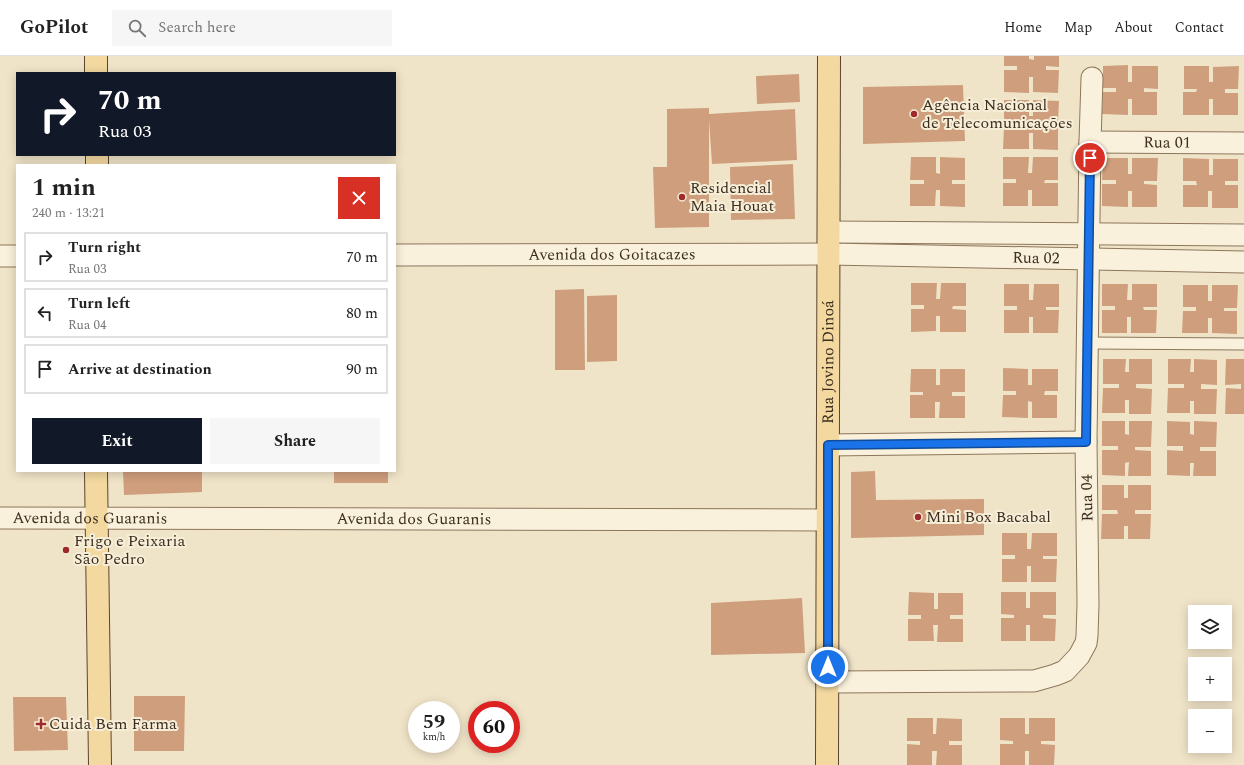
<!DOCTYPE html>
<meta charset="utf-8">
<style>
body{margin:0;font-family:Spectral,serif;background:#f6f6f6;color:#222;height:100vh;display:flex;flex-direction:column;font-size:15px;white-space:nowrap}
*{box-sizing:border-box;margin:0}
p{font-size:13px;color:#767676}
.icon{flex:none;width:22px;height:22px;fill:none;stroke:currentColor;stroke-width:2;stroke-linecap:round;stroke-linejoin:round}
.map{position:relative;flex:1;overflow:hidden}
.side{position:absolute;left:16px;top:108px;width:380px;height:308px;display:flex;flex-direction:column;background:#fff;border-radius:0px;box-shadow:0 2px 10px #0003}
.side>*{flex:none}
.guide{position:absolute;left:16px;top:16px;width:380px;height:84px;border-radius:0px;box-shadow:0 2px 10px #0003;background:#111827;color:#fff;overflow:hidden}
.buttons{position:absolute;left:1188px;top:549px;display:grid;gap:8px}
.buttons a{display:grid;place-items:center;width:44px;height:44px;border-radius:0px;background:#fff;box-shadow:0 2px 10px #0003;font-size:20px}
.speed{position:absolute;left:408px;top:645px;display:flex;gap:8px;font-size:20px;font-weight:700;text-align:center}
.speed>*{display:grid;place-content:center;width:52px;height:52px;border-radius:50%;background:#fff;box-shadow:0 2px 10px #0003;line-height:1}
.speed small{font-size:10px;font-weight:400}
.speed .limit{border:6px solid #d22;background:#fff;color:#111}
.pin{position:absolute;display:grid;place-items:center;width:34px;height:34px;color:#fff;margin:-17px;border:2px solid #fff;border-radius:50%;box-shadow:0 1px 4px #0007}
.me{position:absolute;width:44px;margin:-22px;rotate:0deg;stroke-linejoin:round;filter:drop-shadow(0 0 3px #0008)}
.turn{display:flex;align-items:center;gap:14px;height:84px;padding:0 16px;font-size:18px}
.turn .icon{width:52px;height:52px;stroke-width:2.5}
.turn b{display:block;font-size:28px;line-height:34px}
.round{display:grid;place-items:center;flex:none;width:42px;height:42px;border-radius:0px;background:#f6f6f6}
.overview{display:flex;align-items:center;justify-content:space-between;height:68px;padding:0 16px}
h1{font-size:24px;font-weight:700;line-height:30px}
.primary-button{display:flex;gap:8px;margin-top:auto;padding:8px 16px}
.primary-button a{flex:1;height:46px;border-radius:0px;background:#111827;color:#fff;font-size:16px;font-weight:700;line-height:46px;text-align:center}
.primary-button a+a{background:#f6f6f6;color:#222}
ul{padding:0;list-style:none}
li{display:flex;align-items:center;gap:12px;height:50px;margin:0 8px 6px;padding:0 8px;border:2px solid #e0e0e0;border-radius:0px}
li div{flex:1}
li b{display:block;font-size:15px}
li em{font-style:normal}
header{display:flex;align-items:center;gap:24px;box-sizing:border-box;height:56px;padding:0 20px;background:#fff;border-bottom:1px solid #e0e0e0}
header strong{font-size:19px}
nav{display:flex;gap:22px;margin-inline-start:auto;font-size:14px}
.search{width:280px;height:36px;background:#f6f6f6;display:flex;align-items:center;gap:10px;box-sizing:border-box;padding:0 14px;border-radius:0px;color:#767676;font-size:15px}
.map>svg:first-child{display:block}
.building{fill:#cf9f7d}
.lines{fill:none;stroke-linecap:round;stroke-linejoin:round}
.lane-casing{stroke:#8d765c;stroke-width:13}
.street-casing{stroke:#8d765c;stroke-width:23}
.primary-casing{stroke:#5b4430;stroke-width:24}
.lane{stroke:#faf1dc;stroke-width:11}
.street{stroke:#faf1dc;stroke-width:21}
.primary{stroke:#f3d9a0;stroke-width:22}
.route-casing{stroke:#114b97;stroke-width:10}
.route{stroke:#1a73e8;stroke-width:7}
.poi-dot{fill:#9e2a2b;stroke:#f7eed8;stroke-width:1.5}
.labels{text-anchor:middle;dominant-baseline:central;stroke-width:4;stroke-linejoin:round;paint-order:stroke}
.poi-label{font-size:16px;fill:#3d2e20;stroke:#f7eed8;text-anchor:start}
.street-label{font-size:16px;fill:#3d2e20;stroke:#f7eed8}
</style>
<header>
<strong>GoPilot</strong>
<div class="search"><svg class="icon" aria-label="search" viewBox="0 0 24 24"><circle cx="10" cy="10" r="6"/><path d="M15 15l6 6"/></svg>Search here</div>
<nav><a>Home</a><a>Map</a><a>About</a><a>Contact</a></nav>
</header>
<div class="map">
<svg width="1244" height="709" viewBox="0 0 1244 709">
<rect width="100%" height="100%" fill="#f0e4c8"/>
<path class="building" d="M1004 0H1029V3L1034 4V0H1059V11L1046 10V14H1059L1058 37 1033 36V21H1029V37L1004 36V14H1017V10H1004Z
M1128 9V26H1132V10H1158V33L1144 32V36H1157V59H1132V43H1128V59L1102 58 1103 36H1116V32H1103V10Z
M1184 10H1209V26H1213V11L1239 10 1238 33H1225V37H1238V59H1213V43H1209V59H1183V36H1196L1197 33H1184Z
M799 18 800 46 757 48 756 20Z
M963 29 965 85 863 88V31Z
M1004 44H1029V60H1033V44L1059 45 1058 67H1045V71H1058V94L1033 93V77H1029V93H1003L1004 71H1017V67H1004Z
M709 52V58L795 53 797 104 712 108 709 64V171L655 172 653 111H667V53Z
M911 101H936V117L940 118V101L965 102V124H952V128H965V151L940 150V134H936L935 150H910V128H924V124H910Z
M1003 101H1029L1028 117H1032L1033 101H1058V124H1045L1044 127H1058V150H1032V134H1028V150H1003V127H1016V123H1003Z
M1103 102H1128V118H1132V102H1158L1157 125H1144V128L1157 129V151H1132V135H1128V151L1102 150V128H1116V124H1102Z
M1183 102 1209 103V119H1213V103H1238V125H1225V129H1238V152H1212V135H1208V151H1183V129H1197L1196 125H1183Z
M793 108 795 163 731 164 730 111Z
M911 227H937L936 243H940L941 227H966V250H953L952 253 966 254V276H940V260H936V275L911 276V253H924V249H911Z
M1004 228H1029V244H1033L1034 228H1059V251H1046V254H1059L1058 277H1033V261H1029V277H1004V254H1017V250H1004Z
M1102 228H1128L1127 244H1132V228H1157V251H1143L1144 254H1157L1156 277H1131V261H1127V277H1102V254H1115V250H1102Z
M1183 229H1208V245H1212V229H1238L1237 252H1224V255H1237V278L1212 277V262H1208V277H1182L1183 255H1196V251H1183Z
M584 233 585 314H555V234Z
M617 239V305L587 306V240Z
M1103 303H1126L1125 316H1129V303H1152V328H1136V332L1152 333 1151 358H1129V344H1125V357H1102L1103 332H1119V328H1103Z
M1168 303H1191L1190 316H1194V303L1217 304V329L1201 328V333H1217L1216 358H1194V345H1190V357H1167L1168 332H1184V328H1168Z
M1226 303H1244V358H1225L1226 332 1241 333V328L1225 329Z
M1003 312 1028 313V329H1032V313H1058V335H1045L1044 339H1057V362H1032V346L1028 345V362L1002 361 1003 339H1016V335H1003Z
M911 313H936V329H940V313H965V336H952V340H965V362H939L940 346H935V362H910V339H923V336H910Z
M1102 365H1125V378L1129 379V365H1152L1151 391H1135V394L1151 395V420H1128L1129 406 1125 407V420L1102 419V394H1118V390H1102Z
M1167 365 1190 366V378L1194 379V365L1217 366 1216 391H1200V395H1216V420H1193L1194 407H1190V420L1167 419V394L1183 395V390H1167Z
M123 415H202V436L124 439Z
M334 415H388V427H334Z
M875 415 876 444 984 443V479L851 482V416Z
M1102 429H1124V442H1128V429H1151V454H1135V458H1151L1150 483H1128V470H1124V483H1101L1102 458H1118L1117 454H1102Z
M1002 477H1027V493H1031L1032 477H1057V500H1043V503H1057L1056 526H1031V510H1027V526H1002V503H1015V499H1002Z
M909 536 934 537V553H938V537H963V559H950V563H963V586H937L938 569H933L934 585H908V563H921V559H908Z
M1001 536H1026V552H1030V536H1056V559H1043V562L1056 563 1055 585H1030V569H1026V585H1001V562H1014V559L1001 558Z
M802 542 805 597 711 599V547Z
M134 640H185L184 695H134Z
M13 641H66L68 694 14 695Z
M907 662H933V678H936L937 662 962 663V685H949V689H962V709H936L937 695H932V709H907V688L920 689V685H907Z
M1000 662H1025V678H1029V662H1055V685H1041V688L1055 689 1054 709H1029V695H1025V709H1000V688H1013V685L1000 684Z"/>
<g class="lines">
<defs>
<path id="lane" d="M1087 287 1244 288"/>
<g id="street">
<path id="s1" d="M1090 86 1244 87"/>
<path d="M829 176 1244 179"/>
<path id="s2" d="M395 199 829 198 1244 206"/>
<path d="M0 200H17"/>
<path d="M828 389 1086 386"/>
<path id="s3" d="M0 462 828 464"/>
<path d="M828 626 1034 625 1055 619 1065 615 1079 600 1086 587 1087 580 1088 548 1086 386 1090 86 1092 22"/>
</g>
<g id="primary">
<path d="M96 0V17"/>
<path d="M97 99V109"/>
<path d="M96 415 100 709"/>
<path id="s4" d="M827 709 829 0"/>
</g>
</defs>
<use href="#lane" class="lane-casing"/>
<use href="#street" class="street-casing"/>
<use href="#primary" class="primary-casing"/>
<use href="#lane" class="lane"/>
<use href="#street" class="street"/>
<use href="#primary" class="primary"/>
</g>
<g class="lines">
<defs>
<path id="route" d="M828 611V389L1086 386 1090 102"/>
</defs>
<use href="#route" class="route-casing"/>
<use href="#route" class="route"/>
</g>
<g class="poi-dot">
<circle cx="914" cy="58" r="4"/>
<circle cx="682" cy="141" r="4"/>
<circle cx="918" cy="461" r="4"/>
<circle cx="66" cy="494" r="4"/>
<path d="M39 662h4v4h4v4h-4v4h-4v-4h-4v-4h4z"/>
</g>
<g class="labels">
<g class="poi-label">
<text x="922" y="49">Agência Nacional<tspan x="922" dy="18">de Telecomunicações</tspan></text>
<text x="690" y="132">Residencial<tspan x="690" dy="18">Maia Houat</tspan></text>
<text x="926" y="461">Mini Box Bacabal</text>
<text x="74" y="485">Frigo e Peixaria<tspan x="74" dy="18">São Pedro</tspan></text>
<text x="49" y="668">Cuida Bem Farma</text>
</g>
<g class="street-label">
<text stroke="none"><textPath href="#s1" startOffset="77">Rua 01</textPath></text>
<text stroke="none"><textPath href="#s2" startOffset="217">Avenida dos Goitacazes</textPath></text>
<text stroke="none"><textPath href="#s2" startOffset="641">Rua 02</textPath></text>
<text stroke="none"><textPath href="#s4" startOffset="403">Rua Jovino Dinoá</textPath></text>
<text transform="translate(1087 442) rotate(-91)">Rua 04</text>
<text stroke="none"><textPath href="#s3" startOffset="90">Avenida dos Guaranis</textPath></text>
<text stroke="none"><textPath href="#s3" startOffset="414">Avenida dos Guaranis</textPath></text>
</g>
</g>
</svg>
<div class="buttons">
<a><svg class="icon" aria-label="layers" viewBox="0 0 24 24"><path d="M12 4l9 5-9 5-9-5zM3 14l9 5 9-5"/></svg></a>
<a>+</a>
<a>−</a>
</div>
<div class="speed"><div>59<small>km/h</small></div><div class="limit">60</div></div>
<div class="pin" style="left:1090px;top:102px;background:#d93025"><svg class="icon" aria-label="arrive" viewBox="0 0 24 24"><path d="M6 21V4h12l-3 4 3 4H6"/></svg></div>
<svg class="me" style="left:828px;top:611px" viewBox="-20 -20 40 40"><circle r="17" fill="#1a73e8" stroke="#fff" stroke-width="3"/><path d="M0-11L8 9 0 5-8 9z" fill="#fff"/></svg>
<div class="guide">
<div class="turn"><svg class="icon" aria-label="right" viewBox="0 0 24 24"><path d="M7 20v-9h11M14 6l5 5-5 5"/></svg><div><b>70 m</b>Rua 03</div></div>
</div>
<section class="side">
<div class="overview"><div><h1>1 min</h1><p>240 m · 13:21</p></div><a class="round" style="background:#d93025;color:#fff"><svg class="icon" aria-label="close" viewBox="0 0 24 24"><path d="M6 6l12 12M18 6L6 18"/></svg></a></div>
<ul>
<li><svg class="icon" aria-label="right" viewBox="0 0 24 24"><path d="M7 20v-9h11M14 6l5 5-5 5"/></svg><div><b>Turn right</b><p>Rua 03</p></div><em>70 m</em></li>
<li><svg class="icon" aria-label="left" viewBox="0 0 24 24"><path d="M17 20v-9H6M10 6l-5 5 5 5"/></svg><div><b>Turn left</b><p>Rua 04</p></div><em>80 m</em></li>
<li><svg class="icon" aria-label="arrive" viewBox="0 0 24 24"><path d="M6 21V4h12l-3 4 3 4H6"/></svg><div><b>Arrive at destination</b></div><em>90 m</em></li>
</ul>
<div class="primary-button"><a>Exit</a><a>Share</a></div>
</section>
</div>
